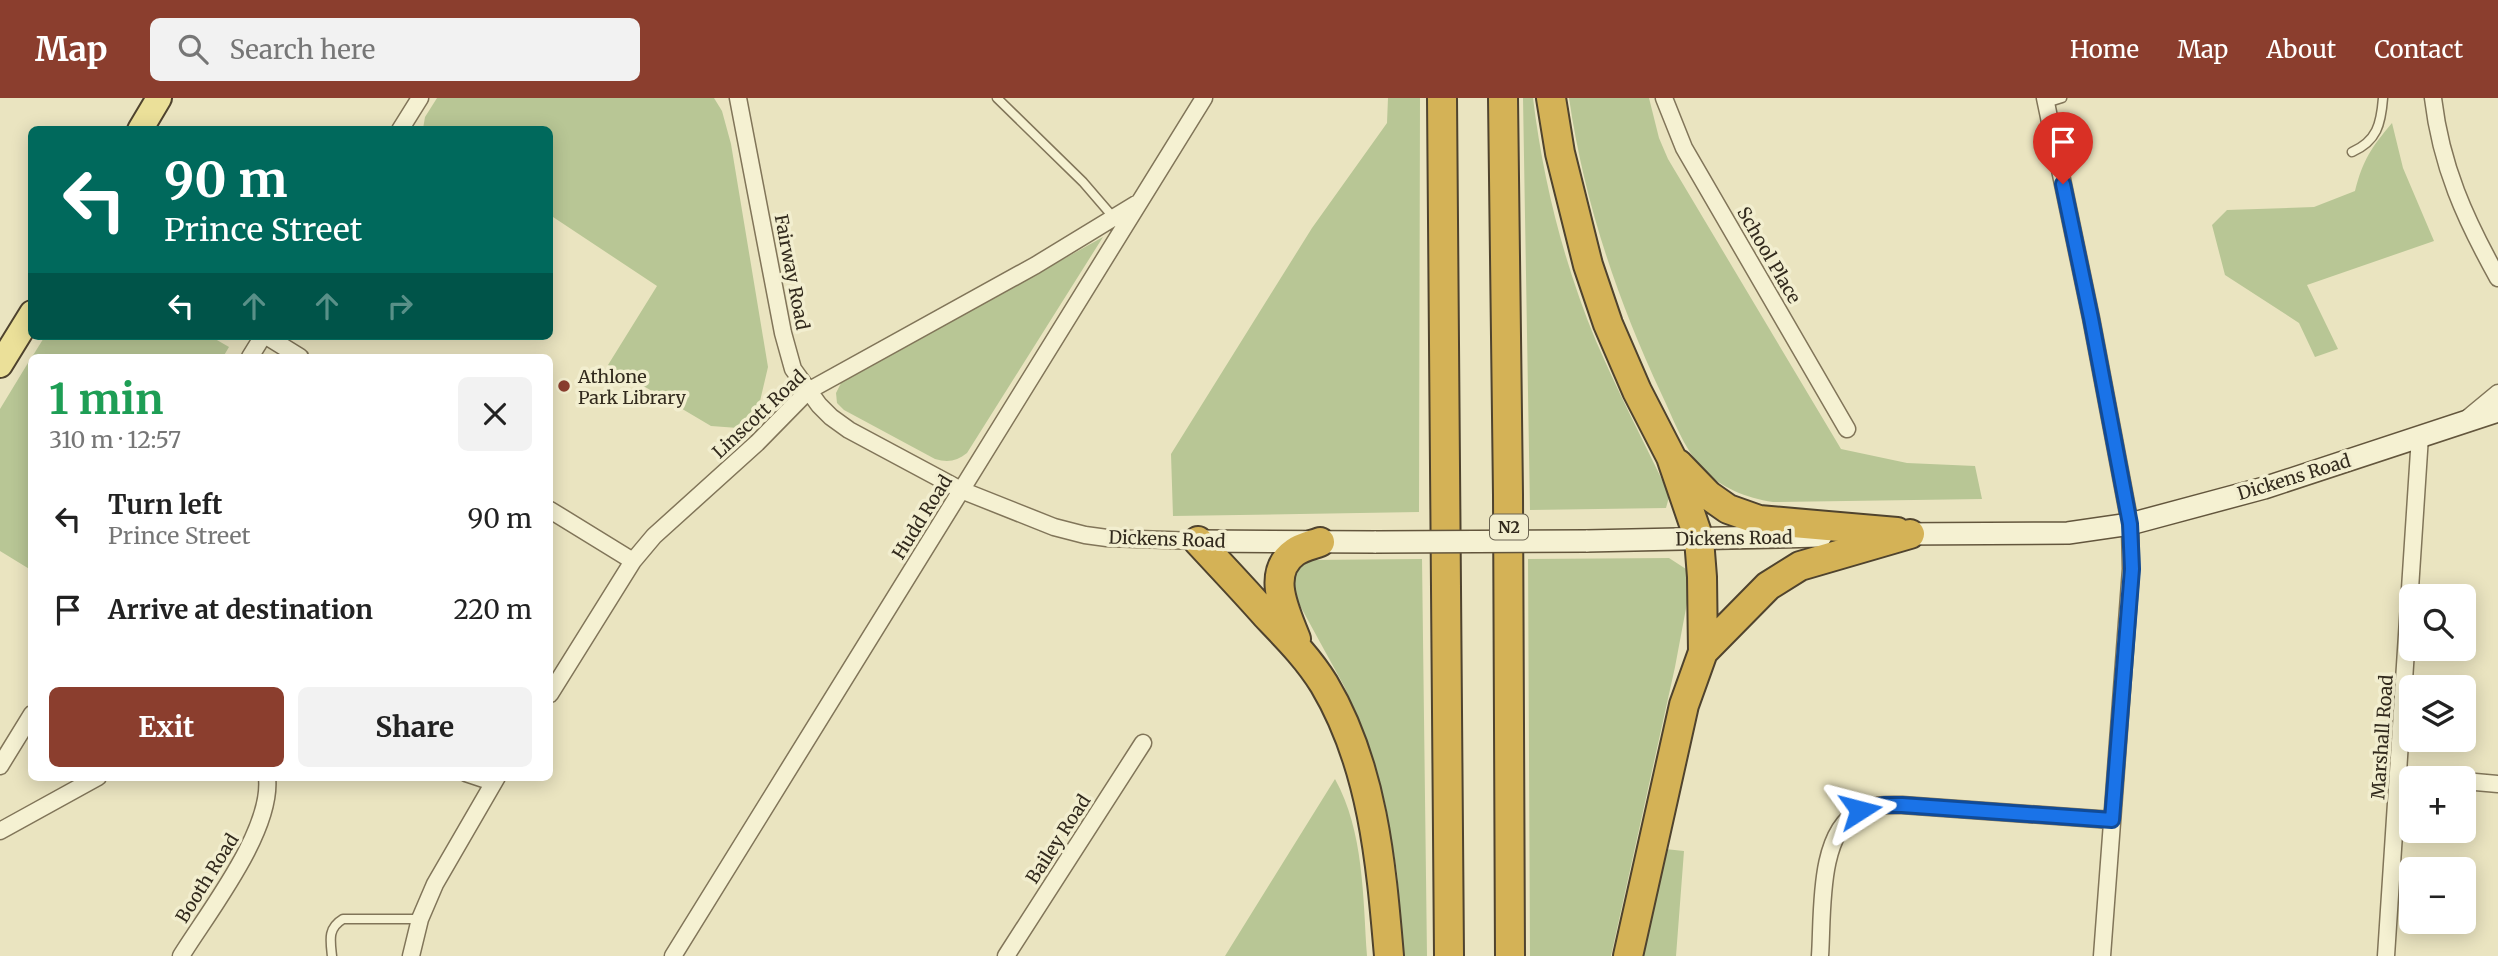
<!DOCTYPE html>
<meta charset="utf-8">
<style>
body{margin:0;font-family:Merriweather,serif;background:#f2f2f2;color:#222;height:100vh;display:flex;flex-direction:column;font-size:26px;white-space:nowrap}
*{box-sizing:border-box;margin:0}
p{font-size:23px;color:#767676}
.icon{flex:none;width:38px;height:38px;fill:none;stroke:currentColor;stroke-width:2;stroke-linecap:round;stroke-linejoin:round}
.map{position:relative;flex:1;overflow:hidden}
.details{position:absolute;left:28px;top:256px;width:525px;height:427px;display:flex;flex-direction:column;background:#fff;border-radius:10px;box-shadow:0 4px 18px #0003}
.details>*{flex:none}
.guide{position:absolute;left:28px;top:28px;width:525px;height:214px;border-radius:10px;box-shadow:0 4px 18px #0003;background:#00695c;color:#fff;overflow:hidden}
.fabs{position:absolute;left:2399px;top:486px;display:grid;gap:14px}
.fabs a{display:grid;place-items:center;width:77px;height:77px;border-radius:10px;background:#fff;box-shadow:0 4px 18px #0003;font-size:35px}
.pin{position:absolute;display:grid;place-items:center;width:60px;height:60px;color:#fff;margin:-72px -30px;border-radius:50% 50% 50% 0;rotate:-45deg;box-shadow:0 0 7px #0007}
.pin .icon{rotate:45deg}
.me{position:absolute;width:77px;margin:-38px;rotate:81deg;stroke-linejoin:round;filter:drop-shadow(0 0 5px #0008)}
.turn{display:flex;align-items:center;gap:24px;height:147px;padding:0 21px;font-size:32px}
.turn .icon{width:91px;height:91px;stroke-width:2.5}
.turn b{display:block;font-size:49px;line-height:60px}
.lanes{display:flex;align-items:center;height:66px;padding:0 21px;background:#0003;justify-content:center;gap:35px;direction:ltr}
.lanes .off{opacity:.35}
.round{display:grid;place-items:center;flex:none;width:74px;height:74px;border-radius:10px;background:#f2f2f2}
.summary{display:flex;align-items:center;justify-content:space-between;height:119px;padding:0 21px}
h1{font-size:42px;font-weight:700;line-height:52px;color:#1e9e55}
.cta{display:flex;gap:14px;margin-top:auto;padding:14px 21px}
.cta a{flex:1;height:80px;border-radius:10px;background:#8b3e2e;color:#fff;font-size:28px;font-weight:700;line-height:80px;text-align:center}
.cta a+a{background:#f2f2f2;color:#222}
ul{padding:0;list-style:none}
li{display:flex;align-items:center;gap:21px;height:91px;padding:0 21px}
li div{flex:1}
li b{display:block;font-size:26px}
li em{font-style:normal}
header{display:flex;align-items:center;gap:42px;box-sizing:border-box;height:98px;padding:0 35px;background:#8b3e2e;color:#fff}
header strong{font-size:33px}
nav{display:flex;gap:38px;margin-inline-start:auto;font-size:24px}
.search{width:490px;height:63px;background:#f2f2f2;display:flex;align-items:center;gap:18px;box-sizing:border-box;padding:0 24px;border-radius:10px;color:#767676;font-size:26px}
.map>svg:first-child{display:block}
.green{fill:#b8c695}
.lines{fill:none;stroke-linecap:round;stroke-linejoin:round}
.lane-casing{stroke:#817559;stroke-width:11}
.street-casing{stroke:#817559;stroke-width:19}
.secondary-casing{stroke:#63563d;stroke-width:24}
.primary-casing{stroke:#4f432e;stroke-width:28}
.highway-casing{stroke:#4f432e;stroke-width:32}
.lane{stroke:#f5f1d2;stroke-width:8}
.street{stroke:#f5f1d2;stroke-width:16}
.secondary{stroke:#f5f1d2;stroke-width:21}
.primary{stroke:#ebe099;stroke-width:24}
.highway{stroke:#d4b256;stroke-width:28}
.secondary-bridge-casing{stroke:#63563d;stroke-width:24;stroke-linecap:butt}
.secondary-bridge{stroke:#f5f1d2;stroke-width:21}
.route-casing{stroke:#114b97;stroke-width:18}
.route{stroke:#1a73e8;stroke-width:12}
.poi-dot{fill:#8b3e2e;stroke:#f2eecf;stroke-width:2.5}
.labels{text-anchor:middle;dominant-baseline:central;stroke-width:7;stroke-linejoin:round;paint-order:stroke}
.shield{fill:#f2eecf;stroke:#6c6552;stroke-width:2}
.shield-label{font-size:16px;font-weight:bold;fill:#322a1d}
.street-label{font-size:18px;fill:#322a1d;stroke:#f2eecf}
.poi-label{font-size:18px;fill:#322a1d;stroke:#f2eecf;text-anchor:start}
</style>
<header>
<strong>Map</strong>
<div class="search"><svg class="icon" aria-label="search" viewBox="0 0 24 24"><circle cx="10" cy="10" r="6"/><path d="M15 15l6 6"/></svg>Search here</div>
<nav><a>Home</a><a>Map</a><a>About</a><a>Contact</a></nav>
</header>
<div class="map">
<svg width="2498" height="858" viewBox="0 0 2498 858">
<rect width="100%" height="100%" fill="#eae4c0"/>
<path class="green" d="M437 0H714L722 13 731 46 768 269 760 303 738 330 711 328 608 267 657 188 550 117V32L423 31 425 19Z
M1388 0H1420L1419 414 1173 418 1171 356 1312 130 1387 25Z
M1523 0H1533C1543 83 1564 166 1596 243 1617 292 1642 340 1665 388L1669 399 1666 410 1530 412Z
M1569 0H1649L1659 40 1668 61 1841 351 1907 365 1975 368 1982 401 1773 404C1746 400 1721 390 1702 370 1683 349 1673 320 1661 295 1617 201 1584 103 1569 0Z
M2392 25 2403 70 2434 143 2307 187 2338 251 2315 259 2299 225 2225 177 2212 127 2227 112 2314 109 2355 93C2363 62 2371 50 2392 25Z
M1103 139 967 355C957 363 948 365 935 361L844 312 837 305 836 295 841 285Z
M45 238H210L229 249 223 259H32Z
M31 260V472L0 453V311Z
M1669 460 1686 471 1690 489 1675 569 1611 858H1530L1528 461Z
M1422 461 1427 858H1404L1397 774 1386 709 1378 677 1357 617 1344 588 1292 493 1294 469 1307 462Z
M1335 681C1364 733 1363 800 1367 858H1225Z
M1665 751 1684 753 1676 858H1643Z"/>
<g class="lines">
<defs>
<path id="lane" d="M997 0 1083 84 1114 120
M2046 5 2062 0
M2352 54C2377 43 2381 26 2383 0
M465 679 492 688
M332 858C330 841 328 830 343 821H420"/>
<path id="street" d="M738 0 783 235 793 271 819 307 831 319 849 332 961 392 1054 429 1085 437 1107 440 1198 443
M1664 0 1684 50 1847 331
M2045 0 2091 220 2130 426 2131 471 2102 858
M2433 0C2441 68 2465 121 2498 180
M400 32 420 0
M266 238 300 259
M250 259 263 238
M2469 319 2498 295
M550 412 633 463
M550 596 633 463 654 438 757 345 808 293 1036 167 1136 106
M0 668 32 616
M2399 678 2436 681
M2464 683 2498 686
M0 733 98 679
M181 858C209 813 273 732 267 679
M411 858 420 821 435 786 497 679
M673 858 1204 0
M1006 858 1143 645
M1820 858C1823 817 1817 735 1859 713 1872 706 1888 707 1902 707L2112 722
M2386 858 2420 338"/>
<path id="secondary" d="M1895 436 2068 435 2130 426 2264 390 2498 313
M1198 443 1376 444
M1586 443 1821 438"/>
<path id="primary" d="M140 32 159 0
M0 267 32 215"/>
<path id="highway" d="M1442 0 1449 858
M1503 0 1508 397 1510 858
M1551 0 1560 55 1588 167 1608 226 1637 293 1671 359 1699 441 1702 479 1703 554
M1678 366 1708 397 1728 411 1759 422 1897 434
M1198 443C1221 468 1244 492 1266 517 1287 539 1308 560 1324 586 1373 668 1381 765 1389 858
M1296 541C1286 515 1265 475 1295 454 1302 449 1312 447 1320 444
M1628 858 1684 607 1703 554 1768 488 1800 468 1910 436"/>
</defs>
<use href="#lane" class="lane-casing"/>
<use href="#street" class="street-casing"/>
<use href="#secondary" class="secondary-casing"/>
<use href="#primary" class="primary-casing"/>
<use href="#highway" class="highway-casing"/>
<use href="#lane" class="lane"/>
<use href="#street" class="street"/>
<use href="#secondary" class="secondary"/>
<use href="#primary" class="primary"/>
<use href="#highway" class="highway"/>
<defs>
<path id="secondary-bridge" d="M1376 444 1586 443"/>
</defs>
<use href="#secondary-bridge" class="secondary-bridge-casing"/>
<use href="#secondary-bridge" class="secondary-bridge"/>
</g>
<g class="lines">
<defs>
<path id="route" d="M1860 712 1884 707H1902L2112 722 2132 471 2130 426 2091 220 2063 86"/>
</defs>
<use href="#route" class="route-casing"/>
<use href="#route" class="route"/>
</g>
<circle class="poi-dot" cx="564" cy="288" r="7"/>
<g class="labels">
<rect class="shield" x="1490" y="416.5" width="38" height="25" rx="5"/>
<g class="shield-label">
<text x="1509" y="429">N2</text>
</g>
<g class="street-label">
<text transform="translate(1769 157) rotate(60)">School Place</text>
<text transform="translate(792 174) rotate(79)">Fairway Road</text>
<text transform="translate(759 316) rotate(-43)">Linscott Road</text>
<text transform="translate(2294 379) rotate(-17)">Dickens Road</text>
<text transform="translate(922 419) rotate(-58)">Hudd Road</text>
<text transform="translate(1734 440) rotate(-1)">Dickens Road</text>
<text transform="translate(1167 441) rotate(2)">Dickens Road</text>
<text transform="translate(2382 639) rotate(-86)">Marshall Road</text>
<text transform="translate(1058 741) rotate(-57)">Bailey Road</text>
<text transform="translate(207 780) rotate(-58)">Booth Road</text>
</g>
<g class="poi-label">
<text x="578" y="278">Athlone<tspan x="578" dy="21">Park Library</tspan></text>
</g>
</g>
</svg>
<div class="fabs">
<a><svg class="icon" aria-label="search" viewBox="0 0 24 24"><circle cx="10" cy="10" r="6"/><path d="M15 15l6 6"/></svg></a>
<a><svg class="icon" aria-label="layers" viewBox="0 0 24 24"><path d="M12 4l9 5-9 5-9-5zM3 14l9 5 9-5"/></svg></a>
<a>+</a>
<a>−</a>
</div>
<div class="pin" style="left:2063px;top:86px;background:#d93025"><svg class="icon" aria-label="arrive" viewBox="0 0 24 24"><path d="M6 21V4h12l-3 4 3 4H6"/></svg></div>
<svg class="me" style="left:1860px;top:712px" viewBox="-20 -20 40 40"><path d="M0-17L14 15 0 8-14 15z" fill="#1a73e8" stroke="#fff" stroke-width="4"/></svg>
<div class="guide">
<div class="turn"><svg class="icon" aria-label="left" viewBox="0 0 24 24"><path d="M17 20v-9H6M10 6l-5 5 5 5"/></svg><div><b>90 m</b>Prince Street</div></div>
<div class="lanes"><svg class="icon" aria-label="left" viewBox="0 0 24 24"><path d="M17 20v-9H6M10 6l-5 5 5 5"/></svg><svg class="icon off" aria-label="ahead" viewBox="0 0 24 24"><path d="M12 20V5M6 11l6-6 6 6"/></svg><svg class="icon off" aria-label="ahead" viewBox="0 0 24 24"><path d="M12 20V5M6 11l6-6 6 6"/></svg><svg class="icon off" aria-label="right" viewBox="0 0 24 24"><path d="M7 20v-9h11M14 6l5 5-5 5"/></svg></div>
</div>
<section class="details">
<div class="summary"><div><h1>1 min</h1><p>310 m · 12:57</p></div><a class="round"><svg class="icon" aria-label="close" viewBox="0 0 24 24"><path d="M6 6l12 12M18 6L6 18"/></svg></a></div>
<ul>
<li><svg class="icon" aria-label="left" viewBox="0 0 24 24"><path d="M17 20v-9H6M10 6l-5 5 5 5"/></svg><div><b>Turn left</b><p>Prince Street</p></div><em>90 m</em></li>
<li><svg class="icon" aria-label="arrive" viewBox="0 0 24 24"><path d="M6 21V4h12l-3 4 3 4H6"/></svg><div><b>Arrive at destination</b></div><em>220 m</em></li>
</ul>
<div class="cta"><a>Exit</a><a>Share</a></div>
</section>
</div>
